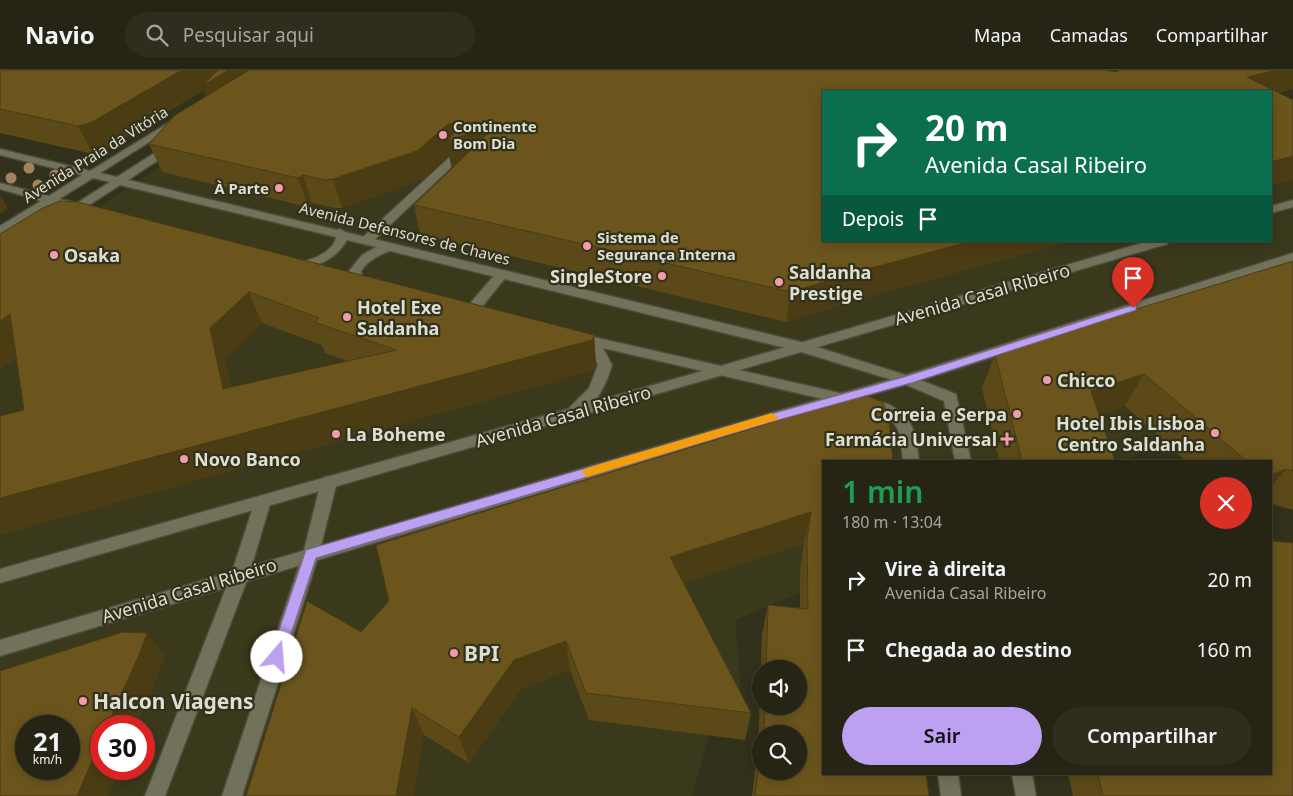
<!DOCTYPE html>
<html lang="pt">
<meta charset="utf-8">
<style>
body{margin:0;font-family:"Noto Sans",sans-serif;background:#2e2d1e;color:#f1f3f6;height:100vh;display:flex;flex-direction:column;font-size:19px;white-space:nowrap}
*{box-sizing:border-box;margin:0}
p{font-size:16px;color:#a4a5a0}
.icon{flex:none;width:28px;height:28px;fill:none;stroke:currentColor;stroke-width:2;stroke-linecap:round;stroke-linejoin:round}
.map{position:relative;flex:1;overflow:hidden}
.panel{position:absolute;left:822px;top:390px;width:450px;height:315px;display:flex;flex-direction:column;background:#262515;border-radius:0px;box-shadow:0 2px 12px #0003,0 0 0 1px #424234}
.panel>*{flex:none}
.top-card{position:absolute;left:822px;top:20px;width:450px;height:152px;border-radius:0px;box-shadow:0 2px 12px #0003,0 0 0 1px #424234;background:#0b6e4f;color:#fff;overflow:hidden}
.tools{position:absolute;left:752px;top:590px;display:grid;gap:10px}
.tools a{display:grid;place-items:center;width:55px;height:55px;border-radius:50%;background:#262515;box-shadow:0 2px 12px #0003,0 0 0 1px #424234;font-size:25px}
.speed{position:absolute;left:15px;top:645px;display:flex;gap:10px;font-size:25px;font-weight:700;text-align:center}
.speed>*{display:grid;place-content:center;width:65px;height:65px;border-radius:50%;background:#262515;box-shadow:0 2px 12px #0003,0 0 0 1px #424234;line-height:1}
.speed small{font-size:12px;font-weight:400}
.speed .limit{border:8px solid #d22;background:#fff;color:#111}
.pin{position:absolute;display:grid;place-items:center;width:42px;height:42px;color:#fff;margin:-51px -21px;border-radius:50% 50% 50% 0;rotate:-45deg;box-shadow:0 0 5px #0007}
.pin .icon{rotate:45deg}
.me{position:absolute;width:55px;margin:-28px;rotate:18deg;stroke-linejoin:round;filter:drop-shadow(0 0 4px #0008)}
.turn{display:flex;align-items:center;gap:18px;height:105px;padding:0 20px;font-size:22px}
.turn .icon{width:65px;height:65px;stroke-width:2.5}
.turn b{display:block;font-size:35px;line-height:42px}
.then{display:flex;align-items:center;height:48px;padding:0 20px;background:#0003;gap:10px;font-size:19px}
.round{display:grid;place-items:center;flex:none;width:52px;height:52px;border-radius:26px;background:#2e2d1e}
.headline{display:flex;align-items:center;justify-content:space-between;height:85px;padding:0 20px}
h1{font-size:30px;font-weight:600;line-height:38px;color:#1e9e55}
.button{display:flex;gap:10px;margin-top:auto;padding:10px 20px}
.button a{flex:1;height:58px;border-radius:30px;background:#bca0f2;color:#111;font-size:20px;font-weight:600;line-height:58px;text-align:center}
.button a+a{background:#2e2d1e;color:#f1f3f6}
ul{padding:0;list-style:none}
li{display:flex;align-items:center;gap:15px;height:70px;padding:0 20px}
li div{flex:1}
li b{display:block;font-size:19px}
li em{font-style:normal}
header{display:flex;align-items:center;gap:30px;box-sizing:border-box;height:70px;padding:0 25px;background:#262515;border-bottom:1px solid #424234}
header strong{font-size:24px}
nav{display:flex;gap:28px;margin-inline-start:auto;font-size:18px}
.search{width:350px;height:45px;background:#2e2d1e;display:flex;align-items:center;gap:12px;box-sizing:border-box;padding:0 18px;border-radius:28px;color:#a4a5a0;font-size:19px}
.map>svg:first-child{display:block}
.built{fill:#3a391c;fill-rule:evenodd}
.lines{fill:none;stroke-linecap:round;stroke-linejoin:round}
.lane-casing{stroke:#4d4c3a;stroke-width:3}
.street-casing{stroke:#4d4c3a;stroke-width:3}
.secondary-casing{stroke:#4d4c3a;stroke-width:3}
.lane{fill:#72725a;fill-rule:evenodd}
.street{fill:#72725a;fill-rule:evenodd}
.secondary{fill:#72725a;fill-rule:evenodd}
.tree{fill:#9f845d}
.wall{fill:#5c4918;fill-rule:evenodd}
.shaded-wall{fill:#4b3c14}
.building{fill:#6b551c;stroke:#4b3c14;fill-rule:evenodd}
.route{fill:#bca0f2;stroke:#7a689d}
.slow{fill:#f59e0b}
.poi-dot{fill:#f39aab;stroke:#32311c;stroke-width:2}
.labels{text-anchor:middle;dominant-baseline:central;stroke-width:4.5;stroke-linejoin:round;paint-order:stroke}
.far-poi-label{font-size:15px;font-weight:bold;fill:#dedfd1;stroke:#32311c;text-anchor:start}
.far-street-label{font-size:15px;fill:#dedfd1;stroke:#32311c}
.poi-label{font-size:18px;font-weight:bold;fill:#dedfd1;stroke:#32311c;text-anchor:start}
.street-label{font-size:18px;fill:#dedfd1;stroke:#32311c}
.near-poi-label{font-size:21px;font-weight:bold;fill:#dedfd1;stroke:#32311c;text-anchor:start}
</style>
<header>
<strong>Navio</strong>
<div class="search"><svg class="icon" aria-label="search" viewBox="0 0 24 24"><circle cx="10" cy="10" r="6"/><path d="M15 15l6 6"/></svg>Pesquisar aqui</div>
<nav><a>Mapa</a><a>Camadas</a><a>Compartilhar</a></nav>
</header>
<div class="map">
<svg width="1293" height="726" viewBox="0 0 1293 726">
<rect width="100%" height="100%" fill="#32311c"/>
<path class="built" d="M205 67 751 180 824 171H1271V88L1293 95V321L1122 391H824V513L735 550 745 670 709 665 692 726H0V202ZM26 656H69V699H26ZM101 656H144V699H101Z"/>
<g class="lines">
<defs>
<path id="lane" d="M457 83 462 86 461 88 371 173H363L361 170 363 167 453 84Z
M502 200 506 201 508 204 506 207 477 243H467L466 240 467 237 498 201Z"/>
<path id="street" d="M178 47 183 50 181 52 100 103 117 107 167 75H175L176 77 175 79 128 110 337 160 340 159 345 162 801 272 912 307 956 324 971 391H955L944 331 902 313 798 281 390 181C378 185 368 191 361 201L363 210 361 213H353L349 201 362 185 376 177 347 170C337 187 323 194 305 199L301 198 299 195 301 192C314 189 333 182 336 167L120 115 75 144H67L65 142 69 138 52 134 0 165V156L41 131 0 119V113L49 126 82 105 0 85V79L90 101ZM93 108 110 112 77 133 59 129Z
M576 263 888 334C914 347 916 364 919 391H903C900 368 903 354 879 342L603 278 612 295C608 311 589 353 568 347L566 343 568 339 589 318 598 295C592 282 585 274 571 270L569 267 571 264Z
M329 406 335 408 337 412 319 484 242 726H222L303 484 321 412 323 408Z
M263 425 269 427 271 431 249 505 165 726H145L231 505 255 431 257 427Z
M938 704H958L961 726H941Z
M1012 704H1032L1036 726H1016Z"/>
<path id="secondary" d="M1293 130V137L1271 143V136Z
M1149 171H1169L1167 174 726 304 0 513V499L717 297Z
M1293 183V191L912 313 771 353 0 586V570L771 343 903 306Z"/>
</defs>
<use href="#lane" class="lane-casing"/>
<use href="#street" class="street-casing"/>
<use href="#secondary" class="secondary-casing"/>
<use href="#lane" class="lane"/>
<use href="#street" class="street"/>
<use href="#secondary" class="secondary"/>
</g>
<g class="tree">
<circle cx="29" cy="98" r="5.5"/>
<circle cx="55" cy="105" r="5.5"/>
<circle cx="11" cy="108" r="5.5"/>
<circle cx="38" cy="115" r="5.5"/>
</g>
<path class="wall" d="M0 0 1117 2 1293 19 1278 23 1293 30V110L1271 116V21L824 171H1070L853 231 786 252 420 164 414 135 452 99 449 85 423 109 342 138H335L312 133 308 137 162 102 149 74 206 26 204 20 106 79 93 84 0 63Z
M0 164 594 265 596 296 593 301 24 340 16 287 0 299ZM262 253 322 275 325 283 347 291 231 317 225 289Z
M1293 191V440L1271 434V391H1186L1125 336 1099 345 1115 391H999L982 318 995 285Z
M888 342 929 726H752L756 692 758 682 762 564 768 535 800 538V501L804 473 683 513 751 643 745 670 589 650 570 600 521 619 469 693 424 665 361 562ZM761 599H799V636H761ZM761 664H799L761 701Z
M1068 704H1271L1293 726H1073Z"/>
<path class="shaded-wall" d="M182 0H281L213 43 204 20 106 79 93 84 78 56Z
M1277 0H1293V19L1271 24 1247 7Z
M499 53 452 99 449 85 423 109 342 138 333 109 448 54H453L456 68Z
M1293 86V110L1271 116V92Z
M303 105 312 133 308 137 298 108Z
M0 125 8 139 0 144Z
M972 171H1070L853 231 786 252 791 222 860 201Z
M249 222 262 253 225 289 238 350 223 319 210 258Z
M10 244 31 275 0 299V251Z
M594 265 596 296 593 301 0 465V428Z
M1144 304 1125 336 1074 354 1091 321Z
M1286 399 1271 417V405Z
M811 442 804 473 668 518 670 487Z
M147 563 165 585 158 606 137 656H107Z
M566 571 570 600 521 619 469 693 459 667 514 590Z
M412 638 424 665 414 726H396Z
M101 670V699H120L108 726H77Z"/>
<path class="building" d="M0 0H182L92 52 78 56 0 39Z
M218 0H229L202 16Z
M249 0H1106L1117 2 1118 0H1277L1247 7 1293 30V86L1271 92V21H824V171H972L860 201 791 222 414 135 499 53 447 71 459 58 453 54H448L417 81 333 109 326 110 303 105 298 108 149 74 174 46Z
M59 131 78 132 594 265 592 270 0 428V346L24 340 10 244 0 251V164L41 139ZM249 222 319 248 314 252 397 280 223 319 210 258Z
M1293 191V401L1286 399 1271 405V391H1247L1144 304 1091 321 1115 391H1022L995 285 1010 278Z
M868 326 882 332 888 342 893 391H824V704H926L929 726H755L761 673V701H799V664H764L765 636H799V599H766L768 535 808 539 807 470 811 442 670 487 751 643 586 623 566 571 514 590 459 667 412 638 396 726H246L307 531 361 562 389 531 376 475 853 327Z
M1271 471 1293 473V726H1103L1098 704H1271Z
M123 562 147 563 139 585 107 656H101V670L77 726H0V601ZM26 656H69V699H26Z"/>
<path class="route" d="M1133 235 1136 236V240L911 313 771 352 316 488 282 591 277 593 272 591 270 587 306 480 771 344 904 307Z"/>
<path class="slow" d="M772 343 778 347 776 350 587 407 581 402 587 398Z"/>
<g class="poi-dot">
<circle cx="443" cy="65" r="5"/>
<circle cx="279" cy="118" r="5"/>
<circle cx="587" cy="176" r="5"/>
<circle cx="54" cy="185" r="5"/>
<circle cx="662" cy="206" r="5"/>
<circle cx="779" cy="212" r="5"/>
<circle cx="347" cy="247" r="5"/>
<circle cx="1047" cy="310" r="5"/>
<circle cx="1017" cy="344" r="5"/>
<circle cx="1215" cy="363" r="5"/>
<circle cx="336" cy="364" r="5"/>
<path d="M1004.5 361.5h5v5h5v5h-5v5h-5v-5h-5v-5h5z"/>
<circle cx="184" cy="389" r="5"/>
<circle cx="454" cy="583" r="5"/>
<circle cx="83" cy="631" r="5"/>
</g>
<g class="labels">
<g class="far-poi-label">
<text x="453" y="56">Continente<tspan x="453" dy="17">Bom Dia</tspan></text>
<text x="269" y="118" text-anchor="end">À Parte</text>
<text x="597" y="167">Sistema de<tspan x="597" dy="17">Segurança Interna</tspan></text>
</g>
<g class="far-street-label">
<text transform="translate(95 84) rotate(-32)">Avenida Praia da Vitória</text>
<text transform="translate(405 163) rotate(14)">Avenida Defensores de Chaves</text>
</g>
<g class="poi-label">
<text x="64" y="185">Osaka</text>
<text x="789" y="202">Saldanha<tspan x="789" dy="21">Prestige</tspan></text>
<text x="652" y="206" text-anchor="end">SingleStore</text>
<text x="357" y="237">Hotel Exe<tspan x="357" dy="21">Saldanha</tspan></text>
<text x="1057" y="310">Chicco</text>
<text x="1007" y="344" text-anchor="end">Correia e Serpa</text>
<text x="1205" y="353" text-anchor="end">Hotel Ibis Lisboa<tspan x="1205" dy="21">Centro Saldanha</tspan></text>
<text x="346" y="364">La Boheme</text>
<text x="997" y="369" text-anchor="end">Farmácia Universal</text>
<text x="194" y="389">Novo Banco</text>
</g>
<g class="street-label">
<text transform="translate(982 224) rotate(-16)">Avenida Casal Ribeiro</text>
<text transform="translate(563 346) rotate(-16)">Avenida Casal Ribeiro</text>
<text transform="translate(189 520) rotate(-17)">Avenida Casal Ribeiro</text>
</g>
<g class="near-poi-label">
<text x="464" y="583">BPI</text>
<text x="93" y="631">Halcon Viagens</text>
</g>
</g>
</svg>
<div class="tools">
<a><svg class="icon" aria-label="sound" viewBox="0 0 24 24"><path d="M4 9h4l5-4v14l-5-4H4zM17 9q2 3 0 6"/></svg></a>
<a><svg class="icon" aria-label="search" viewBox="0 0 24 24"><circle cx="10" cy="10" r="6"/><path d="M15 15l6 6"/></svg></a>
</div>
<div class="speed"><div>21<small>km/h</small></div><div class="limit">30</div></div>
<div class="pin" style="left:1133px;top:238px;background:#d93025"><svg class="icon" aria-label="arrive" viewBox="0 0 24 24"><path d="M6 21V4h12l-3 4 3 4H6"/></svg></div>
<svg class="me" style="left:277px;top:587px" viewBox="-20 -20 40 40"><circle r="19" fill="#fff"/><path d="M0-13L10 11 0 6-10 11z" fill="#bca0f2"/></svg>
<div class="top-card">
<div class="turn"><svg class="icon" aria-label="right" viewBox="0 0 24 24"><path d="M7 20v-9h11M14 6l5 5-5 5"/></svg><div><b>20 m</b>Avenida Casal Ribeiro</div></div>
<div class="then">Depois<svg class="icon" aria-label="arrive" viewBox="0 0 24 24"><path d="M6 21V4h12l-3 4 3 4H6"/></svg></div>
</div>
<section class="panel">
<div class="headline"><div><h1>1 min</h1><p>180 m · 13:04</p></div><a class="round" style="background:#d93025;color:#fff"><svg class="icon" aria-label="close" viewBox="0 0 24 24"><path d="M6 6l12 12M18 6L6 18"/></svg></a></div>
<ul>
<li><svg class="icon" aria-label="right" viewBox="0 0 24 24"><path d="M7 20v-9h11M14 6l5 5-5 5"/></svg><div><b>Vire à direita</b><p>Avenida Casal Ribeiro</p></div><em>20 m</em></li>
<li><svg class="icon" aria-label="arrive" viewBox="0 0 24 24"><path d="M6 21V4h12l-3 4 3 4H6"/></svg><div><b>Chegada ao destino</b></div><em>160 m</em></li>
</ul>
<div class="button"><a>Sair</a><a>Compartilhar</a></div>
</section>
</div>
